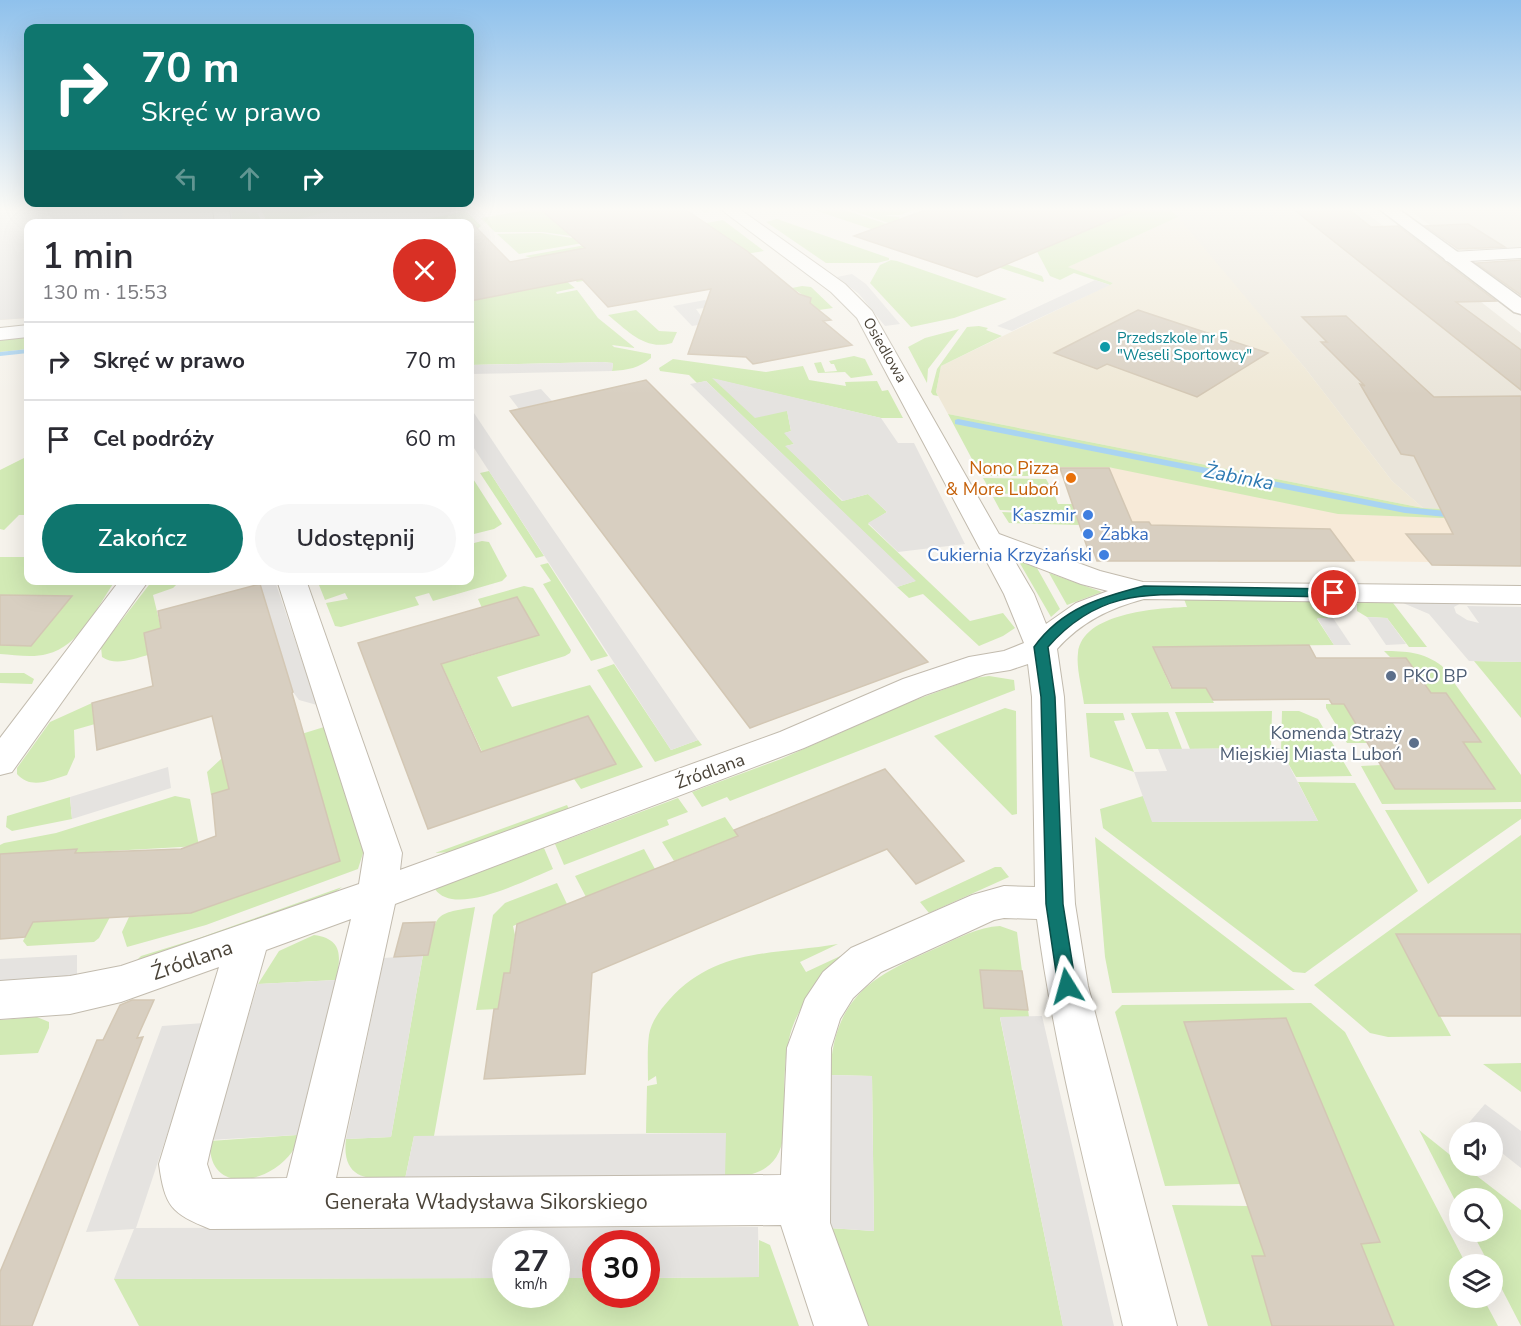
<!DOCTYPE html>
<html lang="pl">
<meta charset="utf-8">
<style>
body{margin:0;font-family:"Nunito Sans",sans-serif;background:#f7f7f7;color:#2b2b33;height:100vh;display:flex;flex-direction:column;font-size:22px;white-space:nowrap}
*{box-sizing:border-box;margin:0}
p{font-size:20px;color:#7c7c81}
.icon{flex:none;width:33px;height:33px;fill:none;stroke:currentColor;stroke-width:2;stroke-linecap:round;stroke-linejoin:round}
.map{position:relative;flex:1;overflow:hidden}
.drawer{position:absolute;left:24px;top:219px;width:450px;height:366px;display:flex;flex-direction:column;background:#fff;border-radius:12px;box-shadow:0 6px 24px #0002}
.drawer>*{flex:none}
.top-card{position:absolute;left:24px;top:24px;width:450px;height:183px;border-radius:12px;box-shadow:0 6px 24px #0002;background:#0f766e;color:#fff;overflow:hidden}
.controls{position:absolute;left:1449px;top:1122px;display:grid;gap:12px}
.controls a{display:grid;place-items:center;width:54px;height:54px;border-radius:50%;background:#fff;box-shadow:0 6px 24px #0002;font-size:30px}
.speed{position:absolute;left:492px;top:1230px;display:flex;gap:12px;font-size:30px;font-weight:700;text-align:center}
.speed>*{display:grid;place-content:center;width:78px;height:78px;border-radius:50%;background:#fff;box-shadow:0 6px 24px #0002;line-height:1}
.speed small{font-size:15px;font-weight:400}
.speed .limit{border:9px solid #d22;background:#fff;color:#111}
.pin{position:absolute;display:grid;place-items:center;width:51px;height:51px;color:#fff;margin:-26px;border:3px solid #fff;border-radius:50%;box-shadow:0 2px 6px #0007}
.me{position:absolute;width:66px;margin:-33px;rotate:352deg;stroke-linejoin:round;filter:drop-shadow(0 0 4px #0008)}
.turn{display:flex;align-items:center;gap:21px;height:126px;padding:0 18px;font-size:27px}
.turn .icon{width:78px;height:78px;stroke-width:2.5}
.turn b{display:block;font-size:42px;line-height:51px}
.lanes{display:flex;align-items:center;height:57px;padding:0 18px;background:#0003;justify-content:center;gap:30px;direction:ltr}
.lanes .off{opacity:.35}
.round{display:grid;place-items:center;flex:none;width:63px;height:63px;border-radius:32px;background:#f7f7f7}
.head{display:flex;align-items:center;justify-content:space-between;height:102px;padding:0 18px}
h1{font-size:36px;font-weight:600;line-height:45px}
.button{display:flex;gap:12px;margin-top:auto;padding:12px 18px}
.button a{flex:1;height:69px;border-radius:36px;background:#0f766e;color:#fff;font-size:24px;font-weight:600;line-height:69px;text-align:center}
.button a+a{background:#f7f7f7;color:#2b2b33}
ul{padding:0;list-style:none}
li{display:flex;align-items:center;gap:18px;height:78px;padding:0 18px;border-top:2px solid #e1e1e2}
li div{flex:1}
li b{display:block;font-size:22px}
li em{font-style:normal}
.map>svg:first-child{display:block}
.residential{fill:#eae5da}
.commercial{fill:#f7ead8}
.education{fill:#efe8d6}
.green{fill:#d2eab5}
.parking{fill:#e5e3e0}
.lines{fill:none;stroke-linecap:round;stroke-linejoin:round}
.stream{fill:#a9d4f2;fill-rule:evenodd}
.building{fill:#d8cfc1;stroke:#d3c7b4;stroke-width:1.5}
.minor-casing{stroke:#c2bbae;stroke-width:2}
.tertiary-casing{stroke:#c2bbae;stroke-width:3}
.minor{fill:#fff;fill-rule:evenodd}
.tertiary{fill:#fff;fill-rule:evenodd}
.route{fill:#0f766e;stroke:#0a4d48;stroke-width:1.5}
.culture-dot{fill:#0f9aa8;stroke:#fff;stroke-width:2}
.food-dot{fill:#e8710a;stroke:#fff;stroke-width:2}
.shop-dot{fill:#3f7fe0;stroke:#fff;stroke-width:2}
.service-dot{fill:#5c6f8a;stroke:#fff;stroke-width:2}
.labels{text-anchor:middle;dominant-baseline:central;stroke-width:4.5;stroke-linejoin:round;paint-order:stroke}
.far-culture-label{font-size:15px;fill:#0d838f;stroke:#fff;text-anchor:start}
.far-street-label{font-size:15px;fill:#4b4439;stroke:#fff}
.food-label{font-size:18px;fill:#c56008;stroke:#fff;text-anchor:end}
.shop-label{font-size:18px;fill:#366cbe;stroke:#fff;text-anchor:end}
.service-label{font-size:18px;fill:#4e5e75;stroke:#fff;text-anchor:start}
.street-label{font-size:18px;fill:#4b4439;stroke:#fff}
.water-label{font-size:20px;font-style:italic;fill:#2e7ab2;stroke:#fff}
.near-street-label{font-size:21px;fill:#4b4439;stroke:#fff}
</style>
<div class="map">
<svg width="1521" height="1326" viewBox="0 0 1521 1326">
<rect width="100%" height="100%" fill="#f6f3ec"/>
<path class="residential" d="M1168 208H1360L1521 333V513L1423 508 1392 481 1305 368Z
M1406 208H1521V247L1465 250Z"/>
<path class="commercial" d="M0 208H199L201 223 28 224V318L0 320Z
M1058 466 1108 467 1521 521V566L1432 565 1429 562 1350 561 1348 559 1310 560 1312 562H1218L1216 559 1097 561 1092 547H1087L1079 525H1084L1071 488 1066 487Z"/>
<path class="education" d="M1178 217 1305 368 1392 481 1423 508 948 414 936 392 941 366 1113 283 1067 267Z"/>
<path class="green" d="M261 208H344C318 212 294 224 267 223Z
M456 208H463L481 226 476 230 474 225 470 224H395L460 213Z
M539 208H546L541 210 554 221 631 208H705L709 211 705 213 698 208 681 211 577 237 543 232H495L481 218Z
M808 208H839L1042 276 1044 281 1043 282 916 240 910 242Z
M845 208H918L900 215H882L899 217 900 227Z
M1140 208H1168L1178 217 1068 267 1113 283 1110 285 1074 273 1060 280 1050 276 1031 240 1032 231 1064 240Z
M245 209 247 213 257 212 262 223H233L231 210Z
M777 219 889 258V260L877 263H826L766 222Z
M723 220 764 251 577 282 554 265 525 256Z
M541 233 579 239 583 243 519 254 497 234Z
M891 260 897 261 1007 299 954 318 911 327 870 283 880 265Z
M551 269 575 288 556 292 557 294 577 290 598 318 635 348 612 345 614 347 651 354V358C639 368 628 370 612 371L613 363 602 362 470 365V301L549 285Z
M802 286 811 287 833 308 819 310 810 303 811 300 792 288Z
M636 310 659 331 677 332 672 343C645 351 628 331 608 315Z
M979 326 988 328 986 330 1002 336 941 366 936 392 938 396 933 395 931 392 937 369 967 327Z
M959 329 928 369 927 383 908 347 925 338Z
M28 336V349L0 352V339Z
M854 356 865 359 873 375 851 378 845 372 818 373 814 363 821 362 825 372 837 371 834 364H831L829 361Z
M673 359 766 372 803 366 809 380 846 386 845 382 877 381 882 391 888 390 903 418H881L714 379 787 410 791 431 785 433 794 444 786 446 842 501 868 494 887 512 868 524 970 621 1003 613 1015 628 1003 636 979 646 923 594 909 598 897 587 915 581 706 381 697 383 689 375 660 371 659 368Z
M948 414 1423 508 1521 513V521L1338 514 1108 467H1043L1045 476H981Z
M28 456V515H19L4 530 0 529V470Z
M489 471 544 556 536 558 480 473Z
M470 474 502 524 494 529 470 535Z
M983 478 1046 479 1054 493 992 494Z
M1055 496 1058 504H1072L1075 513 1000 510 993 497Z
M1002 512 1076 515 1079 525 1009 523Z
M482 541 489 542 507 576 502 581 433 601 429 593 415 597 419 605 341 627 335 626 326 603 348 599 345 593 325 600 319 585 331 580H470V544Z
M0 557H28V580L115 581C97 607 80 646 47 654 33 658 15 655 0 654V645L31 646 71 596 0 595Z
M1018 560 1037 568 1060 609 1051 617Z
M548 563 608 656 591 661 543 584 551 581 540 565Z
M1049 573 1102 592 1067 605Z
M152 581H180L173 588 153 595 161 628 144 633 148 655C133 659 115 666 102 657L101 647Z
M524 586 533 588 571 650 570 653 565 656 497 677 512 707 590 685 643 767 581 789 574 779 616 764 588 716 511 742 484 756 439 659 467 657 538 635 517 598 482 608 478 599Z
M1184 599 1321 602 1336 609 1337 614 1333 618 1317 619 1334 645 1153 647 1171 688H1206L1214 703 1084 704C1082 688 1076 668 1078 653 1082 613 1157 608 1187 607Z
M1361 602 1393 603 1427 647H1409L1387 618 1367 617 1357 611V604Z
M1384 651C1405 651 1424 652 1442 666L1521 775V802L1382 804 1361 766 1381 765 1395 789H1495L1463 742 1480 741 1446 693H1431L1406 658 1390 657Z
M1474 661 1521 662V718Z
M614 664 671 750 698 740 702 745 655 762 597 670Z
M0 673H24L34 679 32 684 0 683Z
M989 676 1014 680 1015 690 730 801 727 797 702 807 692 792 781 759 910 702 975 678Z
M92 703 95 724 74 730 75 757 67 775C50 780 31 790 17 774V768L50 722Z
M1326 704H1344L1367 743H1347L1326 708Z
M1005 708 1016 711 1017 814 1012 815 934 736Z
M1272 711 1271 748 1190 749 1175 712Z
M1282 711H1299L1318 719 1352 776 1296 777 1281 751Z
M1168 712 1182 749H1146L1131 713Z
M1086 713H1123L1125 720 1114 721 1134 772 1090 757Z
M324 727 364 850 358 869 206 925 127 947 122 932 129 917 191 913 340 861 305 739 224 765 229 789 211 795 207 772 221 759Z
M1298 782 1355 783 1418 891 1305 973 1293 972 1103 828 1100 809 1143 796 1153 822 1318 821Z
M175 796 190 799 199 846 75 853 77 849 0 854V845L4 843 56 833Z
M70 797 72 819 12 831 6 827 7 816Z
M678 798 688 812 667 820 669 825 564 865 555 844Z
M567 805 569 809 451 852 435 853Z
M1521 809V819L1428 884 1385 810Z
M725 817 738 836 674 861 662 842Z
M1521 835V934H1396L1451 1036 1388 1037 1370 1033 1314 985Z
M1095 837 1295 990 1112 993 1105 957Z
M544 848 553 869C528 879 454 918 435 889Z
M644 849 655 869 586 897 575 876Z
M995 867H1001L1009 877 929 913 920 902Z
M557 883 567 904 513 926 515 935 510 973H504L498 1009 476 1010 493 915 505 903Z
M342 887 334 893 133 964 141 956 199 938Z
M475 907 434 1136H414L405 1179C371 1180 341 1182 346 1139L391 1137 423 955H428C437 914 432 914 475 907Z
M110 917 99 938 94 942 27 946 23 941 33 922Z
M1000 926 1017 932 1022 971 980 970 984 1008 1028 1010 1029 1017 1000 1018 1063 1326H866L829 1228 874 1231 872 1076 830 1075C834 995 873 976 939 947 958 938 978 927 1000 926Z
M314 935C343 939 341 956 336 980L258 984 279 951Z
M838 944 800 962 806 972 849 952C825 976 799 1001 790 1035 782 1066 785 1102 784 1134 779 1169 757 1177 725 1177V1133H646L647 1086 657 1084 656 1076 648 1081C648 1066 647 1050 649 1035 651 1022 660 1010 669 1000 717 947 775 955 838 944Z
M1311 1003 1345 1032 1466 1264H1460V1298H1483L1498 1326H1394L1361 1244 1380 1242 1286 1018 1184 1022 1240 1184 1165 1186 1115 1012 1122 1005Z
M37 1017 49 1022V1028L38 1053 0 1055V1020Z
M1521 1063V1092L1483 1064Z
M1419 1130 1459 1162 1460 1166H1464L1521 1210V1326L1493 1272 1492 1264H1489L1472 1232H1492V1198H1460L1459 1208Z
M297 1135C296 1140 295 1148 292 1152 268 1185 207 1196 210 1141Z
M1172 1205 1248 1206 1265 1256H1252L1272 1326H1208Z
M759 1240 770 1245 799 1326H139L114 1279 505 1278 506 1294H556L557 1278H595L596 1294H646L647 1278 759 1277Z"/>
<path class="parking" d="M0 208H123L122 223 28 224V318L0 320Z
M852 274 866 284 900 324 885 326 859 294 837 277Z
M1095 280 1110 285 1012 331 997 326Z
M705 300 712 307 696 309 701 316 718 313 726 320 692 326 673 306Z
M602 362 613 363 612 371 470 374V365Z
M712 378 881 418 898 443H914L965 544 898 552 868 523 887 512 868 494 843 501 785 446 794 444 784 433 791 431 787 411 755 418Z
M706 381 916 581 897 587 690 384Z
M541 389 552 401 519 409 509 396Z
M470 407 508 464 698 740 671 750 470 442Z
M275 581 317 705 299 700 293 692 260 584Z
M1403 603H1461L1454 607 1456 613 1467 620 1479 623 1467 606 1521 607V662L1469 661 1429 614Z
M1367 617 1387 618 1406 644 1386 645Z
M1317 618H1333L1351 645H1334Z
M1280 748 1318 821 1152 822 1134 772 1167 771 1158 749Z
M168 767 171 788 72 819 70 797Z
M77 955V979L0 984V959Z
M423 955 391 1137 346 1139 384 958Z
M336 980 297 1135 210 1140 258 984Z
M1042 1016 1091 1227 1114 1326H1063L1000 1017Z
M204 1023 136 1228 758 1227 759 1277 647 1278 646 1244H596L595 1278H557L556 1244H506L505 1278 114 1279 134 1229 86 1232 162 1026Z
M830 1075 872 1076 874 1231 829 1228Z
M1485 1104 1521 1131V1168L1493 1146 1492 1132H1475L1466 1126Z
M726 1133 725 1177 405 1179 414 1136Z"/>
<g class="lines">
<path class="stream" d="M28 349V353L0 356V352Z
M958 419 1405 507 1457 512 1462 515 1457 518 1405 513 955 424V420Z"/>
</g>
<path class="building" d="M539 208H683L747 251 799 294 811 298 810 303 831 320 823 321 852 345 753 364 746 357 688 354 711 289 608 307 582 279 470 301V221L510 262 585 248Z
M931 208H1139L977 277 854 236Z
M1292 208H1347L1371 227 1398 226 1496 301 1456 302 1521 350V390Z
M1468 224 1505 247 1458 249 1425 226Z
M1521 260V295L1476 263Z
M1138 310 1268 353 1197 397 1107 364 1097 369 1054 353Z
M1346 316 1434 397 1521 396V566L1432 565 1406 534H1453L1414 456 1401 454 1360 384 1365 386 1321 342H1327L1302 317Z
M646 380 928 662 750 728 510 411Z
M1060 468H1109L1132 522H1149L1151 525 1330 529 1354 561H1097L1092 547H1087Z
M260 584 293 692 292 693 340 861 191 913 33 922 25 937 0 939V854L77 849 75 853 181 849 216 836 212 794 229 789 212 716 97 750 92 703 153 686 144 633 161 628 158 611Z
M0 595 72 596 31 646 0 645Z
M517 597 539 635 441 664 481 752 588 716 616 764 428 829 358 643Z
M1309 645 1316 658H1406L1431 693H1446L1481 742H1463L1495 789H1395L1344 704H1332L1329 699 1213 700 1206 688H1172L1153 647Z
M885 769 964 861 916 884 887 849 592 973 585 1074 484 1079 494 1009H498L504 973H510L517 924 738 836 734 830Z
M435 922 428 955 394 957 403 923Z
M1396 934H1521V1016H1439Z
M980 970 1022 971 1028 1010 984 1008Z
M132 1000H154L137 1038 143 1037 32 1326H0V1272L97 1040H103L120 1005Z
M1286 1018 1380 1242 1361 1244 1394 1326H1272L1252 1256H1265L1184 1022Z"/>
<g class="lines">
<defs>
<path id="minor" d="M213 208H229L231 224H215Z
M719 208H738L845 284 872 311 999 534 1100 571 1143 582 1521 586V604L1144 599C1110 608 1081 622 1057 649L1064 697 1075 904 1088 986 1177 1326H1123C1092 1191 1055 1057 1037 919L1004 918 994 920 881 972 853 998 840 1019 831 1048 830 1223 868 1326H814L781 1225 210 1229C171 1213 165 1207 159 1164L219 967 121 1002 70 1014 0 1019V981L70 976 121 966 359 884 364 853 277 580H306L402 853 400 870 780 732 903 679 969 657 1004 651 1024 643 1004 594 857 318 831 292ZM1013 558 1081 584 1108 591 1076 603 1046 624 1034 594ZM1028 664 1032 697 1035 887 1004 886 972 895 851 948 823 972 805 999 787 1048 781 1175 336 1178 395 904 804 748 925 695 985 674 1010 670ZM351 919 287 1178 212 1179 207 1164 212 1142 266 950Z
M1521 248V258L1452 262 1446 261 1443 257 1446 253 1452 252Z
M28 325V337L0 340V328Z
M120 580H149L12 772 0 775V738Z"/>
<path id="tertiary" d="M1378 208H1397L1521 298V314L1514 312Z"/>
</defs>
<use href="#minor" class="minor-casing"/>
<use href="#tertiary" class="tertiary-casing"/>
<use href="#minor" class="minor"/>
<use href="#tertiary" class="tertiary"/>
</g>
<linearGradient id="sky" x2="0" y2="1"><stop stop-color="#8fc1ec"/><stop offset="0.53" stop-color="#fbfaf6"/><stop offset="1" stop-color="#fbfaf6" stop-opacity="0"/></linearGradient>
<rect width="1521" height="394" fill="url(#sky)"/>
<path class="route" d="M1144 586 1334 589 1341 593 1334 597C1296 596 1258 596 1220 595 1148 594 1099 589 1048 647L1055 697 1063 904 1076 986 1074 992 1067 994 1061 992 1058 986 1046 904 1041 697 1034 647C1062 608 1101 597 1144 586Z"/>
<circle class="culture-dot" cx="1105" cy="347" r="6"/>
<circle class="food-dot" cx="1071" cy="478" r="6"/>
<g class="shop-dot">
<circle cx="1088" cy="515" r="6"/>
<circle cx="1088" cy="534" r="6"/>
<circle cx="1104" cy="555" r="6"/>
</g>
<g class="service-dot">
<circle cx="1391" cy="676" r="6"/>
<circle cx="1414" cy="743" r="6"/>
</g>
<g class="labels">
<g class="far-culture-label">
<text x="1117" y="338">Przedszkole nr 5<tspan x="1117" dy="17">"Weseli Sportowcy"</tspan></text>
</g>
<g class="far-street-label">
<text transform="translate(885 350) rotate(60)">Osiedlowa</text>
</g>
<g class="food-label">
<text x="1059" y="468">Nono Pizza<tspan x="1059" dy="21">&amp; More Luboń</tspan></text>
</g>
<g class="shop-label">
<text x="1076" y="515">Kaszmir</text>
<text x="1100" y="534" text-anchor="start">Żabka</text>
<text x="1092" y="555">Cukiernia Krzyżański</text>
</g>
<g class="service-label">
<text x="1403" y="676">PKO BP</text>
<text x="1402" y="733" text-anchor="end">Komenda Straży<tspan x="1402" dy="21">Miejskiej Miasta Luboń</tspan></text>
</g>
<g class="street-label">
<text transform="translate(710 771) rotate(-20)">Źródlana</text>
</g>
<g class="water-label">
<text transform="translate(1239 477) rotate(11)">Żabinka</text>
</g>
<g class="near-street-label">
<text transform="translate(192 960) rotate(-19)">Źródlana</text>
<text x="486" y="1202">Generała Władysława Sikorskiego</text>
</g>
</g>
</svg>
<div class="controls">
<a><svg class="icon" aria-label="sound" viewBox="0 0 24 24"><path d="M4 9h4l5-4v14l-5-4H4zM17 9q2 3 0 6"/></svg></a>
<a><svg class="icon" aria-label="search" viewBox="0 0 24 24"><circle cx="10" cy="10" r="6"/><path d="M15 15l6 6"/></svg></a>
<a><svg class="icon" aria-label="layers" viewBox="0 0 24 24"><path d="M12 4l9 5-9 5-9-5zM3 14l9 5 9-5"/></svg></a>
</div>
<div class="speed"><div>27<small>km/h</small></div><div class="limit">30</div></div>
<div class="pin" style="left:1334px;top:593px;background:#d93025"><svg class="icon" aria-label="arrive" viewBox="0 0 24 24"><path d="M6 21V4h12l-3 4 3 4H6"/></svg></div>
<svg class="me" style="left:1067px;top:986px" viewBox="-20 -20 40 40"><path d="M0-17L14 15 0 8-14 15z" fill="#0f766e" stroke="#fff" stroke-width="4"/></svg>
<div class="top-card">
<div class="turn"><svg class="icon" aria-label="right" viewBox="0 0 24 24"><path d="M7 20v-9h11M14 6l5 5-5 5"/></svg><div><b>70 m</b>Skręć w prawo</div></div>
<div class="lanes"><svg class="icon off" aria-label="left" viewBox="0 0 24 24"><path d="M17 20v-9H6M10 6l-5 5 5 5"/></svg><svg class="icon off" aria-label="ahead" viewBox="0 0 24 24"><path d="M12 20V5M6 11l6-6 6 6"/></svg><svg class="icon" aria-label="right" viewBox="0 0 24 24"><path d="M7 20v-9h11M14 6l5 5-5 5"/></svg></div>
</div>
<section class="drawer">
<div class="head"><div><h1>1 min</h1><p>130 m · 15:53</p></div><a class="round" style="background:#d93025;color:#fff"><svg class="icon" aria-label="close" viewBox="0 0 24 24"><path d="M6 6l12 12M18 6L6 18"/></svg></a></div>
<ul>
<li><svg class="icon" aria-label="right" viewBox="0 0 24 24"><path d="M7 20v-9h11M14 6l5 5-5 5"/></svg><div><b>Skręć w prawo</b></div><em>70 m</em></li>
<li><svg class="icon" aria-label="arrive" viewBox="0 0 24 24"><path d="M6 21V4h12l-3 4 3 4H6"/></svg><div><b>Cel podróży</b></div><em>60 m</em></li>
</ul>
<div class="button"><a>Zakończ</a><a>Udostępnij</a></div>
</section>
</div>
